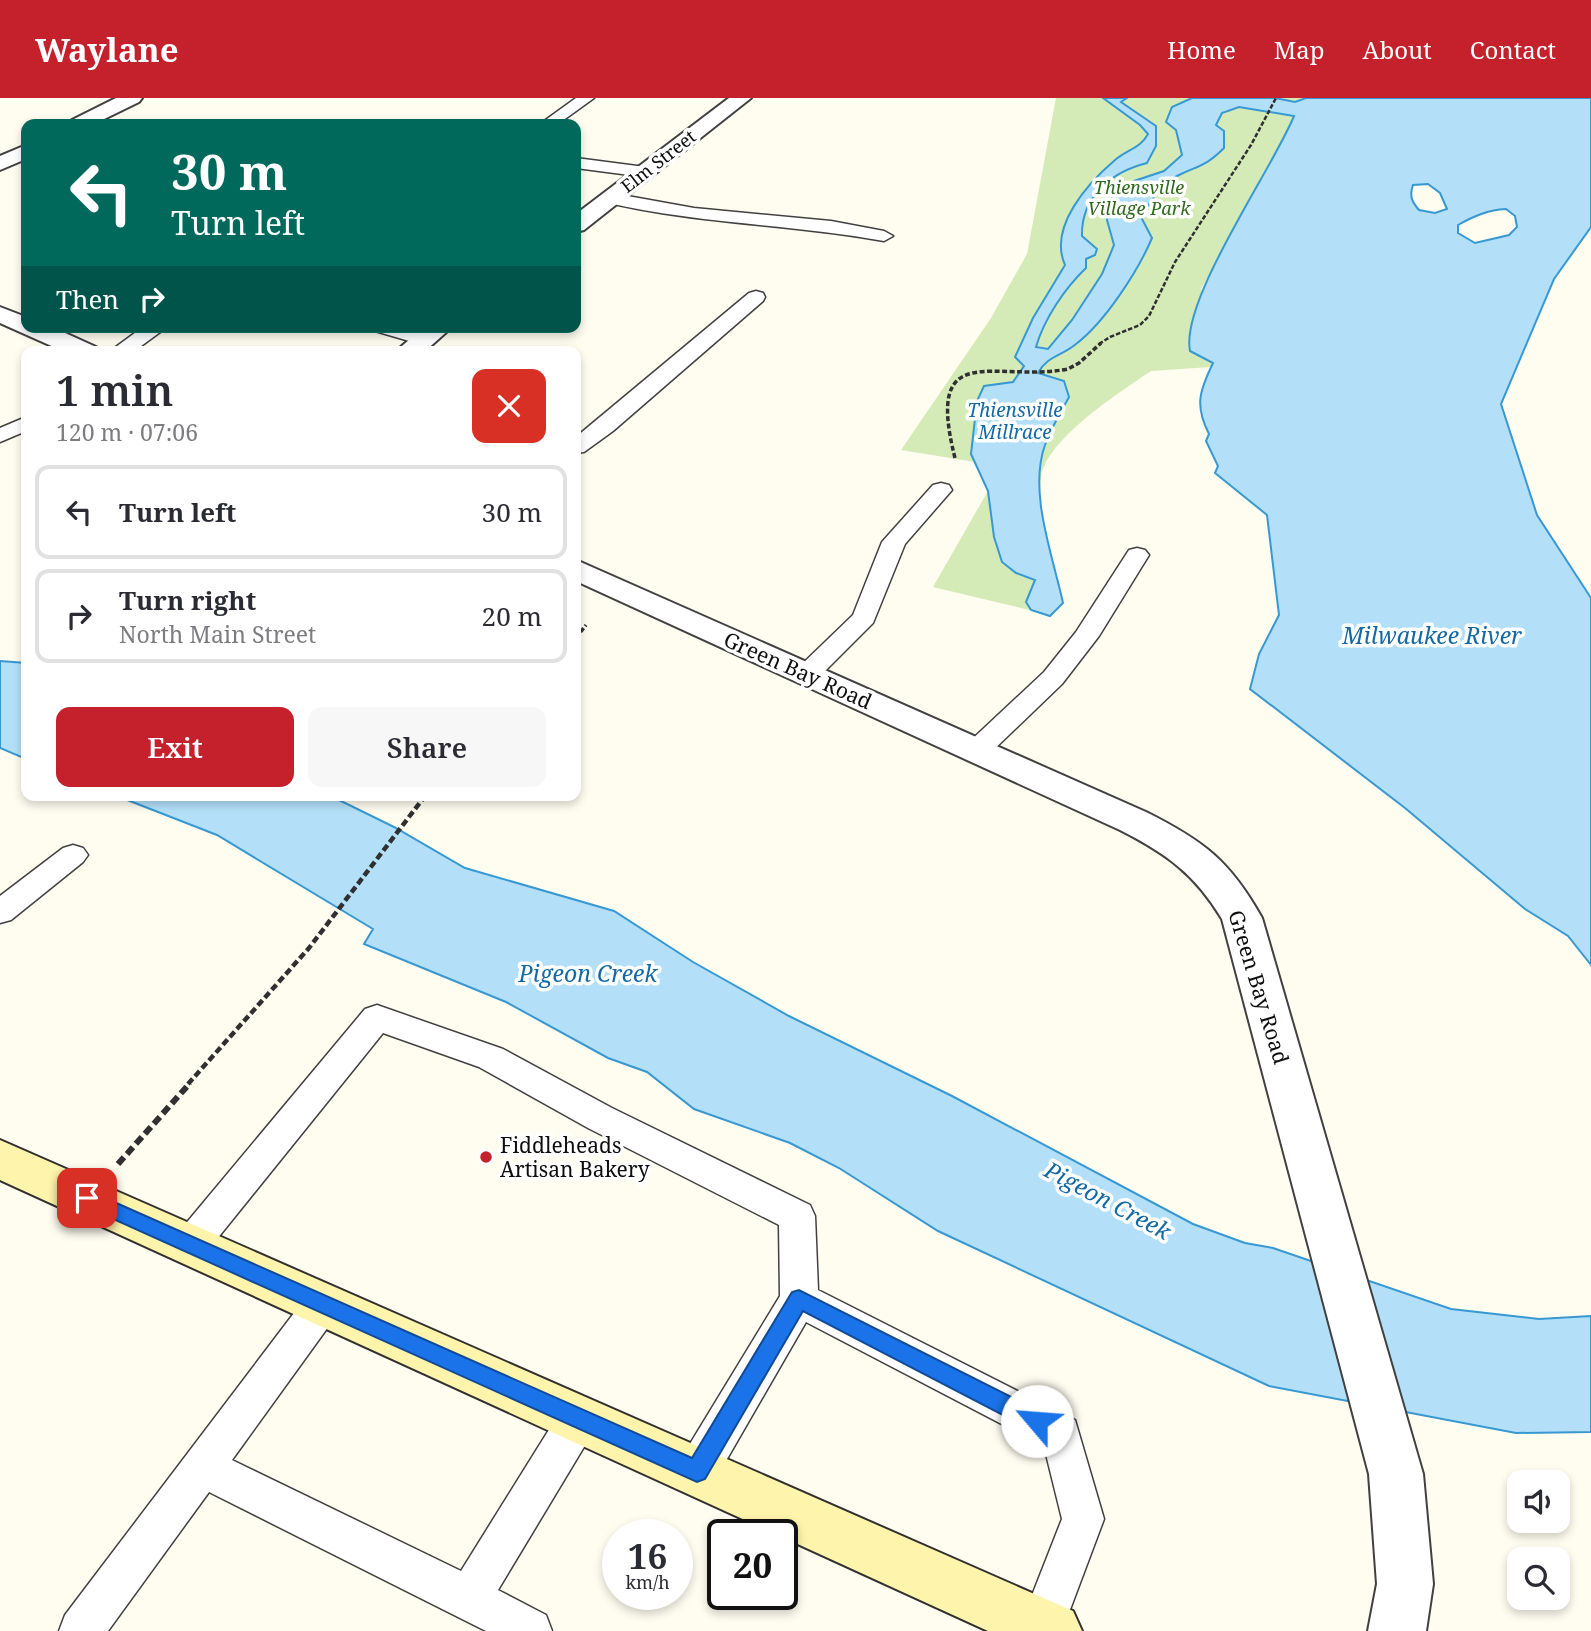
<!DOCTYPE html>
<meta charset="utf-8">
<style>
body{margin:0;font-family:"Noto Serif",serif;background:#f7f7f7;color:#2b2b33;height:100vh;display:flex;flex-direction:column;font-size:26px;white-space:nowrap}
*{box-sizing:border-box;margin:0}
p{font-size:23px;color:#7c7c81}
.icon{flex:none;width:38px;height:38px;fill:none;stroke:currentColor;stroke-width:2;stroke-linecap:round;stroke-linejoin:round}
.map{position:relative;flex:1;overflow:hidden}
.panel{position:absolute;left:21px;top:248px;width:560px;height:455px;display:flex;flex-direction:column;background:#fff;border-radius:14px;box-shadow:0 4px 10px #0003}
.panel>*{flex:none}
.guide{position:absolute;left:21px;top:21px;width:560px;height:214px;border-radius:14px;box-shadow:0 4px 10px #0003;background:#00695c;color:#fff;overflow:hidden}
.buttons{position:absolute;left:1507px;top:1372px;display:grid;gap:14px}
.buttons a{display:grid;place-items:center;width:63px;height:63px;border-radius:14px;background:#fff;box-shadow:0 4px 10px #0003;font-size:35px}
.speed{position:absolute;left:602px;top:1421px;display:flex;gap:14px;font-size:35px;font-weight:700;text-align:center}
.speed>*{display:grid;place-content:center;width:91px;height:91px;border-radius:50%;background:#fff;box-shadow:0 4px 10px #0003;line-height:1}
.speed small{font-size:18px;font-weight:400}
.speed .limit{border:4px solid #111;border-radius:10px;background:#fff;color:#111}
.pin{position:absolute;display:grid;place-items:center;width:60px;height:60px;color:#fff;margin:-30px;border-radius:14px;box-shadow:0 4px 10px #0006}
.me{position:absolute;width:77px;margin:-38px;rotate:297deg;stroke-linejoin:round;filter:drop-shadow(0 0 5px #0008)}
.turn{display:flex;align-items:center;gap:24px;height:147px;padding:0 35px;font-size:32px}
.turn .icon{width:91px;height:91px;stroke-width:2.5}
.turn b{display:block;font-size:49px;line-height:60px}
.then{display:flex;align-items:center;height:66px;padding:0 35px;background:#0003;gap:14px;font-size:26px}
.round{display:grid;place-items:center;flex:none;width:74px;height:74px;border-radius:14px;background:#f7f7f7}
.head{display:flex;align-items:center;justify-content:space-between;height:119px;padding:0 35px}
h1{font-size:42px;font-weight:600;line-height:52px}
.cta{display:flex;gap:14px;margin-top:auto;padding:14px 35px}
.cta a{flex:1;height:80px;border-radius:14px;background:#c4212d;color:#fff;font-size:28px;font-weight:600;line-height:80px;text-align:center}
.cta a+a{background:#f7f7f7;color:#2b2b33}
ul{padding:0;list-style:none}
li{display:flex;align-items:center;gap:21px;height:94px;margin:0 14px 10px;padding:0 21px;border:4px solid #e1e1e2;border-radius:14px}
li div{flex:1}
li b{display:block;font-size:26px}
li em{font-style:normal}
header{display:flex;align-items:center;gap:42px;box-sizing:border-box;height:98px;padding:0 35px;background:#c4212d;color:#fff}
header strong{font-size:33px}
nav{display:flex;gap:38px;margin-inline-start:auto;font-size:24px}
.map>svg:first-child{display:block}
.green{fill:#d4ebb8}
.water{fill:#b3e0f8;stroke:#3798d2;stroke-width:2;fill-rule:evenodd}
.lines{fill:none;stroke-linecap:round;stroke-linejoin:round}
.service-casing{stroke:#414141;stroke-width:3}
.minor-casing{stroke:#414141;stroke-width:4}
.tertiary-casing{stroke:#414141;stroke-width:4}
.secondary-casing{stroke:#303030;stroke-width:4}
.path-far3{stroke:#303030;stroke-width:2.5;stroke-dasharray:4.5 2;stroke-linecap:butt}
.path-far2{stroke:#303030;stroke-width:3.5;stroke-dasharray:5 2.5;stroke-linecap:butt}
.path-far1{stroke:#303030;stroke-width:4.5;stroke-dasharray:7 3.5;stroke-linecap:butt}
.path{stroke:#303030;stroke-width:6;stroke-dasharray:9 4.5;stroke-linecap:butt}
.service{fill:#fff;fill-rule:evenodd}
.minor{fill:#fff;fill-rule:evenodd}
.tertiary{fill:#fff;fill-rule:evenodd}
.secondary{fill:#fff4ab;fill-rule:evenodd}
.route{fill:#1a73e8;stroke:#114b97;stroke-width:2}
.poi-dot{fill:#c4212d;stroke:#fff;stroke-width:2.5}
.labels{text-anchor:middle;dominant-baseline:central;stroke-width:7;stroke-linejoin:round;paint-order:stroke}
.far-street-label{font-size:18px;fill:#0e0e0e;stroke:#fff}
.far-park-label{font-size:18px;font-style:italic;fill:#2e691c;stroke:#fff}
.far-water-label{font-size:19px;font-style:italic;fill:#1369a5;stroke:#fff}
.street-label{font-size:21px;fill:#0e0e0e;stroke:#fff}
.poi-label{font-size:21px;fill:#0e0e0e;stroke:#fff;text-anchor:start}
.water-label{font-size:23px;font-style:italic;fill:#1369a5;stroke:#fff}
</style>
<header>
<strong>Waylane</strong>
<nav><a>Home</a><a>Map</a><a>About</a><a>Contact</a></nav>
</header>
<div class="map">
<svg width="1591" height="1533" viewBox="0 0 1591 1533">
<rect width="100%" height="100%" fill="#fffcf0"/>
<path class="green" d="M1056 0H1331L1245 113 1201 191 1213 265 1211 269 1151 273 1142 279C1113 299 1047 342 1041 379 1035 420 1055 466 1063 505L1050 517 933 489 988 393 975 364 901 352 991 220 1027 156Z"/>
<path class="water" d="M1103 0H1127L1121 4 1156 28V48L1147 65C1111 74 1081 99 1082 138L1097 151 1095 157 1086 161V170C1065 190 1044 221 1036 249L1048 251 1072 222 1102 176 1114 147 1107 122 1112 99 1131 84 1164 73 1182 57 1176 32 1166 24 1172 9 1192 0H1275L1295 4 1306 0H1591V129L1554 181 1501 306 1537 417 1591 500V867L1568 838 1525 811 1405 710 1250 591 1259 556 1279 517 1267 417 1215 375 1218 368 1206 343 1209 336C1194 307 1200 292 1213 265L1190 253C1180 202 1272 72 1294 18L1239 9 1222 15 1216 27 1224 33V50C1205 69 1199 67 1177 78 1161 86 1150 104 1141 119L1152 140C1138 173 1105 224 1076 246 1062 258 1047 258 1038 275L1064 283 1069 299C1061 314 1051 330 1045 347 1028 394 1053 458 1063 505L1050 518 1031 512 1026 504 1035 482 1016 475 1002 464 994 439 988 393 971 356 977 303 984 288 1013 284 1024 268 1015 259 1033 220 1065 167C1048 129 1088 85 1115 62 1127 51 1140 51 1148 36L1140 27ZM1428 86 1440 95 1447 111 1435 115 1419 112C1412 104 1409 98 1413 87ZM1506 111 1515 118 1517 129 1509 137 1475 145 1458 135V127C1474 118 1488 112 1506 111Z
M0 563 26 565V661L0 650Z
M117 698H331L394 729 465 770 614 813 693 864 789 918 952 998 1193 1126 1245 1145 1273 1150 1451 1211 1539 1221 1591 1218V1334L1516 1335 1269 1288 938 1133 839 1070 790 1045 694 1011 647 974 608 960 506 904 364 846 373 831 217 737Z"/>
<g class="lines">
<defs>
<path id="service" d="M576 0H594L558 26H540Z
M576 60 645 69 653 74 645 79 576 70Z
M611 95 694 110 831 123 884 133 893 138 884 143C792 126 696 126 605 104L602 100Z
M756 193 763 195 765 199 763 203 613 333 584 354 576 355V339L749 195Z
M143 229H167L133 254H109Z
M372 229C390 229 421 226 433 241L430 245 423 247 375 233Z
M26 319V333L0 344V330Z
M941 385 949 387 952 392 905 446 873 525 816 582 807 584 798 582 794 576 798 570 853 517 882 444 933 387Z
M1137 450 1145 452 1149 457 1099 538 1062 586 987 658 977 661 967 658 963 652 967 646 1044 574 1076 534 1129 452Z
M73 747 83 750 88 757 83 764 11 822 0 825V798L63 750Z
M377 907 503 951 612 1010 810 1107 815 1118 818 1192 1075 1322 1104 1421 1062 1533H1022L1020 1528 1062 1421 1044 1348 806 1224 712 1387 697 1393 682 1387 676 1373 682 1359 780 1198 779 1127 588 1030 479 969 383 935 204 1157 191 1162 178 1157 173 1146 178 1135 365 911Z
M323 1189 336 1194 342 1206 336 1218 232 1362 461 1473 565 1306 579 1301 593 1306 599 1320 593 1334 498 1492 546 1517 552 1533H486L209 1394 108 1533H59L65 1517 310 1194Z"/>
<path id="minor" d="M116 0H142L139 4 94 26H69L72 22Z
M729 0H751L584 132 576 134V116Z
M26 47V61L0 72V58Z
M424 229H452L424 254H395Z"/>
<path id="tertiary" d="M0 209 26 219V229H52L96 249 100 254H65L0 225Z
M576 462 1146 714C1204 743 1230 763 1262 820L1423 1376 1433 1486 1426 1533H1368L1377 1486 1369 1376 1222 821C1195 776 1167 756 1120 732L576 483Z"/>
<path id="secondary" d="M0 1042 1073 1513 1082 1533H988L0 1082Z"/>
</defs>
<use href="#service" class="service-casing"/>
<use href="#minor" class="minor-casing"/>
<use href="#tertiary" class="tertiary-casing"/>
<use href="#secondary" class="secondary-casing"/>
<path class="path-far3" d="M1099 246 1110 239 1140 227 1149 218 1175 164 1251 47 1276 0"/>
<path class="path-far2" d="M955 360C924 238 995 285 1068 271L1079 265 1101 245
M576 540 586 527"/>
<path class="path-far1" d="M188 986 309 850 425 698"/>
<path class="path" d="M118 1066 190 985"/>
<use href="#service" class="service"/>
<use href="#minor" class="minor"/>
<use href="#tertiary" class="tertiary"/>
<use href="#secondary" class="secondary"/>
</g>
<path class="route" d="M87 1092 692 1360 792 1194 799 1192 1045 1316 1048 1323 1045 1331 1037 1334 1030 1331 803 1213 705 1381 697 1384 80 1106 77 1100 80 1094Z"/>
<circle class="poi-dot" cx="486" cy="1059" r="7"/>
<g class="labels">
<g class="far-street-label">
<text transform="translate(658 63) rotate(-38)">Elm Street</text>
</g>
<g class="far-park-label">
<text x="1139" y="89">Thiensville<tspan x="1139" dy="21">Village Park</tspan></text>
</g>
<g class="far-water-label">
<text x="1015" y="312">Thiensville<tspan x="1015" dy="22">Millrace</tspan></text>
</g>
<g class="street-label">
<text transform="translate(798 572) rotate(24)">Green Bay Road</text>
<text transform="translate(1259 889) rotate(73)">Green Bay Road</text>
</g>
<g class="poi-label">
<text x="500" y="1047">Fiddleheads<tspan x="500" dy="24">Artisan Bakery</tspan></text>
</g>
<g class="water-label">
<text x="1432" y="537">Milwaukee River</text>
<text x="588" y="875">Pigeon Creek</text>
<text transform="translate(1108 1102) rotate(28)">Pigeon Creek</text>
</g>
</g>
</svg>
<div class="buttons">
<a><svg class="icon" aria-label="sound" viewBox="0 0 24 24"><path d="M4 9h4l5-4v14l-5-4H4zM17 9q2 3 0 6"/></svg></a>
<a><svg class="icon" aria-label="search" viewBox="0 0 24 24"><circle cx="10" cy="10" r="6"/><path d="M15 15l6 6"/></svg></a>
</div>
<div class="speed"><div>16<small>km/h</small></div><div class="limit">20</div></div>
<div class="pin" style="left:87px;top:1100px;background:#d93025"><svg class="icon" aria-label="arrive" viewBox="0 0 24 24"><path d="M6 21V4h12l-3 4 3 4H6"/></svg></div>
<svg class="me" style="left:1037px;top:1323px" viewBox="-20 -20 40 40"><circle r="19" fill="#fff"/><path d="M0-13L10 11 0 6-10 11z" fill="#1a73e8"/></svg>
<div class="guide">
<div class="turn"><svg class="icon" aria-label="left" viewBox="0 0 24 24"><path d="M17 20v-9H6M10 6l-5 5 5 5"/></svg><div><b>30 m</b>Turn left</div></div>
<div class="then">Then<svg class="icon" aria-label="right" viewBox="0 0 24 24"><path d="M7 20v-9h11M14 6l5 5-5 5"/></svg></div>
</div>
<section class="panel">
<div class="head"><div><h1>1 min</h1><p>120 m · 07:06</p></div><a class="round" style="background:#d93025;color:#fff"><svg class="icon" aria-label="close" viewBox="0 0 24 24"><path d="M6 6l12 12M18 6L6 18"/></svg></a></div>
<ul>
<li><svg class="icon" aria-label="left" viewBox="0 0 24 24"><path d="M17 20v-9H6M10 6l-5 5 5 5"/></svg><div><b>Turn left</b></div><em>30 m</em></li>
<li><svg class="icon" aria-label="right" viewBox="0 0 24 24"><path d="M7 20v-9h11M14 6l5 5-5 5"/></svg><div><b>Turn right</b><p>North Main Street</p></div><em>20 m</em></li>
</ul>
<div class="cta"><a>Exit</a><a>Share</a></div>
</section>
</div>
